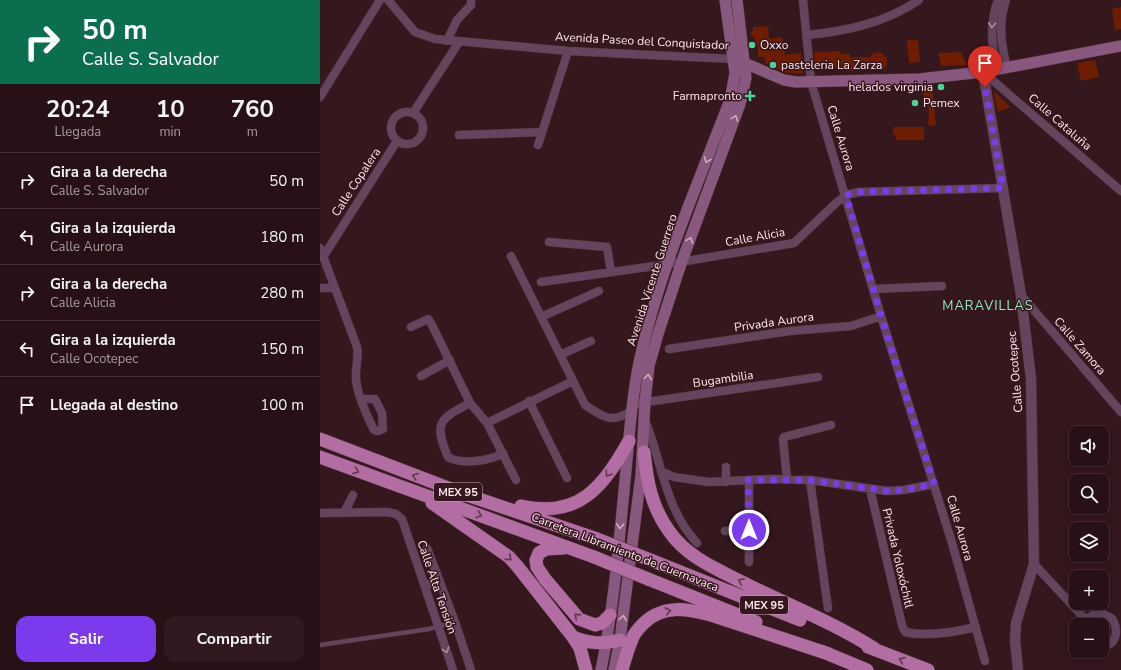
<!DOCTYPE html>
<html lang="es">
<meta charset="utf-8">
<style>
body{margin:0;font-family:"Nunito Sans",sans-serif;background:#301a1f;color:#f1f3f6;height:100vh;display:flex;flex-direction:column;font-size:15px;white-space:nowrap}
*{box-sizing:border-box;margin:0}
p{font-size:13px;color:#a59da1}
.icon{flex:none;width:22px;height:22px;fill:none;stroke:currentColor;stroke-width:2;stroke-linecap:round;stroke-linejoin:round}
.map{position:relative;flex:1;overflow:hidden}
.side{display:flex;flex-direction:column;background:#281116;width:320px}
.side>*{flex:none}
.banner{background:#0b6e4f;color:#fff;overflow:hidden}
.buttons{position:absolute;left:749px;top:426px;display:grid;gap:8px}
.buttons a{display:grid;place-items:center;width:40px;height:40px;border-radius:8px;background:#281116;box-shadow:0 2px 10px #0003,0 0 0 1px #443135;font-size:20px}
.pin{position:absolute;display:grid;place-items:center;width:34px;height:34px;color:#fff;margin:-41px -17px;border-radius:50% 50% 50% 0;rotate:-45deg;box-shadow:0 0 4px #0007}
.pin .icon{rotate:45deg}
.me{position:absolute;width:44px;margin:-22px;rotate:0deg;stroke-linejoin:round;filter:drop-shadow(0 0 3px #0008)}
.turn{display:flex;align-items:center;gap:14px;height:84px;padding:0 16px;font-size:18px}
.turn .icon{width:52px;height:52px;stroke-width:2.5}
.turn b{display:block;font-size:28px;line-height:34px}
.eta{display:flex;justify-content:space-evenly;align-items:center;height:68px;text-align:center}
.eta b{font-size:24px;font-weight:700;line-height:28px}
.cta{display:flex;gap:8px;margin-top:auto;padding:8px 16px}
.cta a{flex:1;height:46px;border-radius:12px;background:#7c3aed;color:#fff;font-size:16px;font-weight:700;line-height:46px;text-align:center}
.cta a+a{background:#301a1f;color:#f1f3f6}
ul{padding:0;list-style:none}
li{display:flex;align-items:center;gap:12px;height:56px;padding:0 16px;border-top:1px solid #443135}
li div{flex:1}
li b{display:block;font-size:15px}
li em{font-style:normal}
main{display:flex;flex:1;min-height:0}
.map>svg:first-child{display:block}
.building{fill:#6f1d00}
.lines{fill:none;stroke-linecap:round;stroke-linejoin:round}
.service-casing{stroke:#51343b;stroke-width:5}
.minor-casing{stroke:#51343b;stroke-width:9}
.tertiary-casing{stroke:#51343b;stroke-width:11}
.secondary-casing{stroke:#51343b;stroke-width:12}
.trunk-casing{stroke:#51343b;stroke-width:14}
.service{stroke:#64455d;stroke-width:4}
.minor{stroke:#64455d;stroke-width:8}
.tertiary{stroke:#64455d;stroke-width:10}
.secondary{stroke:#89587e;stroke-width:11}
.trunk{stroke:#b26da2;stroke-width:13}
.trunk-bridge-casing{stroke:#51343b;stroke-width:14;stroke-linecap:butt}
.trunk-bridge{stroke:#b26da2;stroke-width:13}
.oneway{stroke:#a98e9d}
.oneway2{stroke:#cfaebf}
.oneway3{stroke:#61354c}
.route{stroke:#7c3aed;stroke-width:7;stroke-dasharray:0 12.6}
.poi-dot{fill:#4ad49c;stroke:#35171e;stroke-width:1.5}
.labels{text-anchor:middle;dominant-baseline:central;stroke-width:3;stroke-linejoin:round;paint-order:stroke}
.shield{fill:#35171e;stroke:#c1a9ae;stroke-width:1}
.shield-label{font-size:11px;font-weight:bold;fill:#fde8eb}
.street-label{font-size:12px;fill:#fde8eb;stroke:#35171e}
.poi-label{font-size:12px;fill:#fde8eb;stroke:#35171e;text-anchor:start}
.neighbourhood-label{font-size:13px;letter-spacing:1px;fill:#95e9c1;stroke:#35171e}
</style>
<main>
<section class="side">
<div class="banner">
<div class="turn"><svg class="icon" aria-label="right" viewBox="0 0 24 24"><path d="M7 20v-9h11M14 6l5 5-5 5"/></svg><div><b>50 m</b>Calle S. Salvador</div></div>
</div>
<div class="eta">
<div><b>20:24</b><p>Llegada</p></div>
<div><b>10</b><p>min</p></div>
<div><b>760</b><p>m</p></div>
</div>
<ul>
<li><svg class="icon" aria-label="right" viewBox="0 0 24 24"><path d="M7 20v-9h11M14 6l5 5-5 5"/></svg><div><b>Gira a la derecha</b><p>Calle S. Salvador</p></div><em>50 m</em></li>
<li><svg class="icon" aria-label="left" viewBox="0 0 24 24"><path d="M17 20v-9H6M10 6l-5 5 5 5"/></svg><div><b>Gira a la izquierda</b><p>Calle Aurora</p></div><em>180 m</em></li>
<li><svg class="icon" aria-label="right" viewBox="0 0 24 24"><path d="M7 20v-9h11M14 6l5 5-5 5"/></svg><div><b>Gira a la derecha</b><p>Calle Alicia</p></div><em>280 m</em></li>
<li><svg class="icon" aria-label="left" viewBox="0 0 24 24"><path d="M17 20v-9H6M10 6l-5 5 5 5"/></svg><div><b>Gira a la izquierda</b><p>Calle Ocotepec</p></div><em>150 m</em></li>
<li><svg class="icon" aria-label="arrive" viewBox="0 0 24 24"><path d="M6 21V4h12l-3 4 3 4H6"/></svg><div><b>Llegada al destino</b></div><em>100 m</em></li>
</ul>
<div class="cta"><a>Salir</a><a>Compartir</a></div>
</section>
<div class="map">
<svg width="801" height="670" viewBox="0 0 801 670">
<rect width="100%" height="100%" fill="#35171e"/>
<path class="building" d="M801 7V29L795 30 792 9Z
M448 26 449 39 462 37 465 55 481 53 483 74 467 73 452 67 445 63V57H438V46L429 47V41H436L430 33 433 31V27Z
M587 40H598L600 62 589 63Z
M520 51 521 54H530V57H550L554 53 560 52 567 58V64L564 69 558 70 550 66H535L536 70 525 71V68L495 69 494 52Z
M641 52 647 65 621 66 618 53Z
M775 60 779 77 761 81 757 63Z
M612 87 613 95 616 126 608 125 609 109 604 103 603 88Z
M673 90 690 107 678 112Z
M573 127H604V140H576V135H573Z"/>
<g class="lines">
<defs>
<path id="service" d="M0 645 109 629 135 622"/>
<path id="minor" d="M68 0 95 32 115 39 248 51 413 59
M483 0 491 82 561 316 632 543 665 661
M686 0C678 23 681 44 687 68
M487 35C527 31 565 23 599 0
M127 41 137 20 151 5V0
M676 70C672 45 669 24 678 0
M663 72 801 191
M0 97 60 0
M71 128a16 16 0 1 1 32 0a16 16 0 1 1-32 0Z
M93 113 139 42
M139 135 222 132
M218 145 248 51
M229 242 287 247 291 272
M0 248 37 347C39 358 35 368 36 379 37 395 47 416 54 430L58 431 63 429 62 413 55 399H41
M191 256 265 405C283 417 291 424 311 411
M3 257 77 141
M221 282 342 265 474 243 516 203 526 195 539 192 683 188
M0 288H15
M554 289 622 286
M701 295 801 412
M221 317 279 291
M91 327 108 319 111 323 150 403 167 423 196 480
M349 349 470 331 531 326 561 316
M240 355 271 341
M101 376 130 360
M209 401 247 478
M150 403C120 419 113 422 128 457 140 465 171 461 183 453
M313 404 498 377
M325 420C342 462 345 509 377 543
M167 423 253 381
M406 467V482
M341 471 354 477 389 482 451 479 490 480 567 491 584 490 614 484
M467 479 463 439 464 437 511 425
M429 480V562
M490 480 508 608
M550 489 582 625 585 632C606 637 635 632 656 627
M0 513 67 512 76 514 82 519 133 670
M24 513 33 495
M405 531 429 530
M107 548 135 622 151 670
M714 564 766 620
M105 586 119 580
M763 625C770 612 783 610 793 620 799 632 796 645 782 647"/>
<path id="tertiary" d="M663 72 701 295 711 379 714 564 696 623 695 640 698 670"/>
<path id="secondary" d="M420 61 464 80 476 82 599 79 663 72 801 46
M281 670C295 601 300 530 307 460 310 428 312 395 319 363 338 274 377 186 410 100L415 73 405 0
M294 670 300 640 321 475 325 402 329 366 338 334 362 261 420 104 426 78 417 0"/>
<path id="trunk" d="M0 439 144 494 277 539
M324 452C327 481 331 506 349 531 366 556 394 568 420 581 465 604 513 622 555 649
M0 457 274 557
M112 503 189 557 198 567 253 637 260 648 266 670
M201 506C259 519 283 487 309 441
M244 548 226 549 219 553 216 560 217 567 225 579 259 619 275 625 282 623 290 615
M333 561 480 620
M328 579 436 622
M253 637C269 644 283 644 300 640
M548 647 608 670
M501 651 547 670
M302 670C305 659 308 648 313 637 315 632 320 627 324 623 344 604 367 609 391 615L509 654"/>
</defs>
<use href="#service" class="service-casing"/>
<use href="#minor" class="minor-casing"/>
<use href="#tertiary" class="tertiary-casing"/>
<use href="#secondary" class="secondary-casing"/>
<use href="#trunk" class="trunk-casing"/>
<use href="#service" class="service"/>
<use href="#minor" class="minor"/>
<use href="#tertiary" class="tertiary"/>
<use href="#secondary" class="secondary"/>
<use href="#trunk" class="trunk"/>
<defs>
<path id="trunk-bridge" d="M277 539 333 561
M274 557 328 579"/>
</defs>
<use href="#trunk-bridge" class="trunk-bridge-casing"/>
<use href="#trunk-bridge" class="trunk-bridge"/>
</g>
<defs><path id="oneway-chevron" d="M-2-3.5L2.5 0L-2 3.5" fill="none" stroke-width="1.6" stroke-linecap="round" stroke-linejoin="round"/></defs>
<g class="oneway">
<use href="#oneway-chevron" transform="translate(672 25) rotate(94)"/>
<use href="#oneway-chevron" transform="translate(126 650) rotate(71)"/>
</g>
<g class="oneway2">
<use href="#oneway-chevron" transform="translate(415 118) rotate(-70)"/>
<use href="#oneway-chevron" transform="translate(387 160) rotate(111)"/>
<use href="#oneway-chevron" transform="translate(370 240) rotate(-70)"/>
<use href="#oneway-chevron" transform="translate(328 377) rotate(-83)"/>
<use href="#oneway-chevron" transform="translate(300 526) rotate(96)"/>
<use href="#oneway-chevron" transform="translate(303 618) rotate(-83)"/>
</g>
<g class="oneway3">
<use href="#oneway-chevron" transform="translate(36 471) rotate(21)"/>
<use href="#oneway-chevron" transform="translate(288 474) rotate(124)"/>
<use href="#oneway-chevron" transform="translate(95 476) rotate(-160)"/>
<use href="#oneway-chevron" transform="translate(159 515) rotate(20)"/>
<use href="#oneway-chevron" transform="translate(189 558) rotate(40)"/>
<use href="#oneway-chevron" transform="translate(421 581) rotate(-153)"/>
<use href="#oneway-chevron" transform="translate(348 611) rotate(-11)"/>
<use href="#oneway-chevron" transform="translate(257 616) rotate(-139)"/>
<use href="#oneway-chevron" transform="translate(582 660) rotate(-158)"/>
</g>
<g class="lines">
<path class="route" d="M429 530 428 480H490L567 491 584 490 614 484 561 316 526 195 539 192 683 188 665 87"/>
</g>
<g class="poi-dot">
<circle cx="432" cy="45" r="4"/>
<circle cx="453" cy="65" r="4"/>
<circle cx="621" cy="87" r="4"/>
<path d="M428 90h4v4h4v4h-4v4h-4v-4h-4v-4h4z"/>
<circle cx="595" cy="103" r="4"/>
</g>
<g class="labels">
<g class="shield">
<rect x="114" y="483" width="48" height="18" rx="3"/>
<rect x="420" y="596" width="48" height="18" rx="3"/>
</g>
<g class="shield-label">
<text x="138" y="492">MEX 95</text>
<text x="444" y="605">MEX 95</text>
</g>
<g class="street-label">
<text transform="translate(322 41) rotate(3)">Avenida Paseo del Conquistador</text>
<text transform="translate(740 122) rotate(41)">Calle Cataluña</text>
<text transform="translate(521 138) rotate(73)">Calle Aurora</text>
<text transform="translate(36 182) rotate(-57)">Calle Copalera</text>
<text transform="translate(435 237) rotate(-10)">Calle Alicia</text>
<text transform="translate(332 280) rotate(-72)">Avenida Vicente Guerrero</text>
<text transform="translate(454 322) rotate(-8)">Privada Aurora</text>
<text transform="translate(760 346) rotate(49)">Calle Zamora</text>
<text transform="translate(695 372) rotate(-95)">Calle Ocotepec</text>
<text transform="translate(403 379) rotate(-8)">Bugambilia</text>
<text transform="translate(640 528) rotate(74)">Calle Aurora</text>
<text transform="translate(305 552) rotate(21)">Carretera Libramiento de Cuernavaca</text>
<text transform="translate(578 558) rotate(77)">Privada Yoloxóchitl</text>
<text transform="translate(117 587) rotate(71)">Calle Alta Tensión</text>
</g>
<g class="poi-label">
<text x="440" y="45">Oxxo</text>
<text x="461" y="65">pasteleria La Zarza</text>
<text x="613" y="87" text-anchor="end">helados virginia</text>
<text x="422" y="96" text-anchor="end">Farmapronto</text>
<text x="603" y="103">Pemex</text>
</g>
<g class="neighbourhood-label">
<text x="668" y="306">MARAVILLAS</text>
</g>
</g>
</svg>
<div class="buttons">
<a><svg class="icon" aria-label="sound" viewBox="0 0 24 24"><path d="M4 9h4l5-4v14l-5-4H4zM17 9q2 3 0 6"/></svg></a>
<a><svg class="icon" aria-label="search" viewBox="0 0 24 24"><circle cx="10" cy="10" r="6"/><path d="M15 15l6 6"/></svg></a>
<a><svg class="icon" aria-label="layers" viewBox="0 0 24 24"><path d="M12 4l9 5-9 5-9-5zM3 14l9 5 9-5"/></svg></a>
<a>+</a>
<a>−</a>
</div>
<div class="pin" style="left:665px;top:87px;background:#d93025"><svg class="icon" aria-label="arrive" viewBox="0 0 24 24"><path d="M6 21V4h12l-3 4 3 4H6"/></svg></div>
<svg class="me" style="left:429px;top:530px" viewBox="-20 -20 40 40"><circle r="17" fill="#7c3aed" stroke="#fff" stroke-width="3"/><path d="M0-11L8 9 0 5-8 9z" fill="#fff"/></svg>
</div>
</main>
